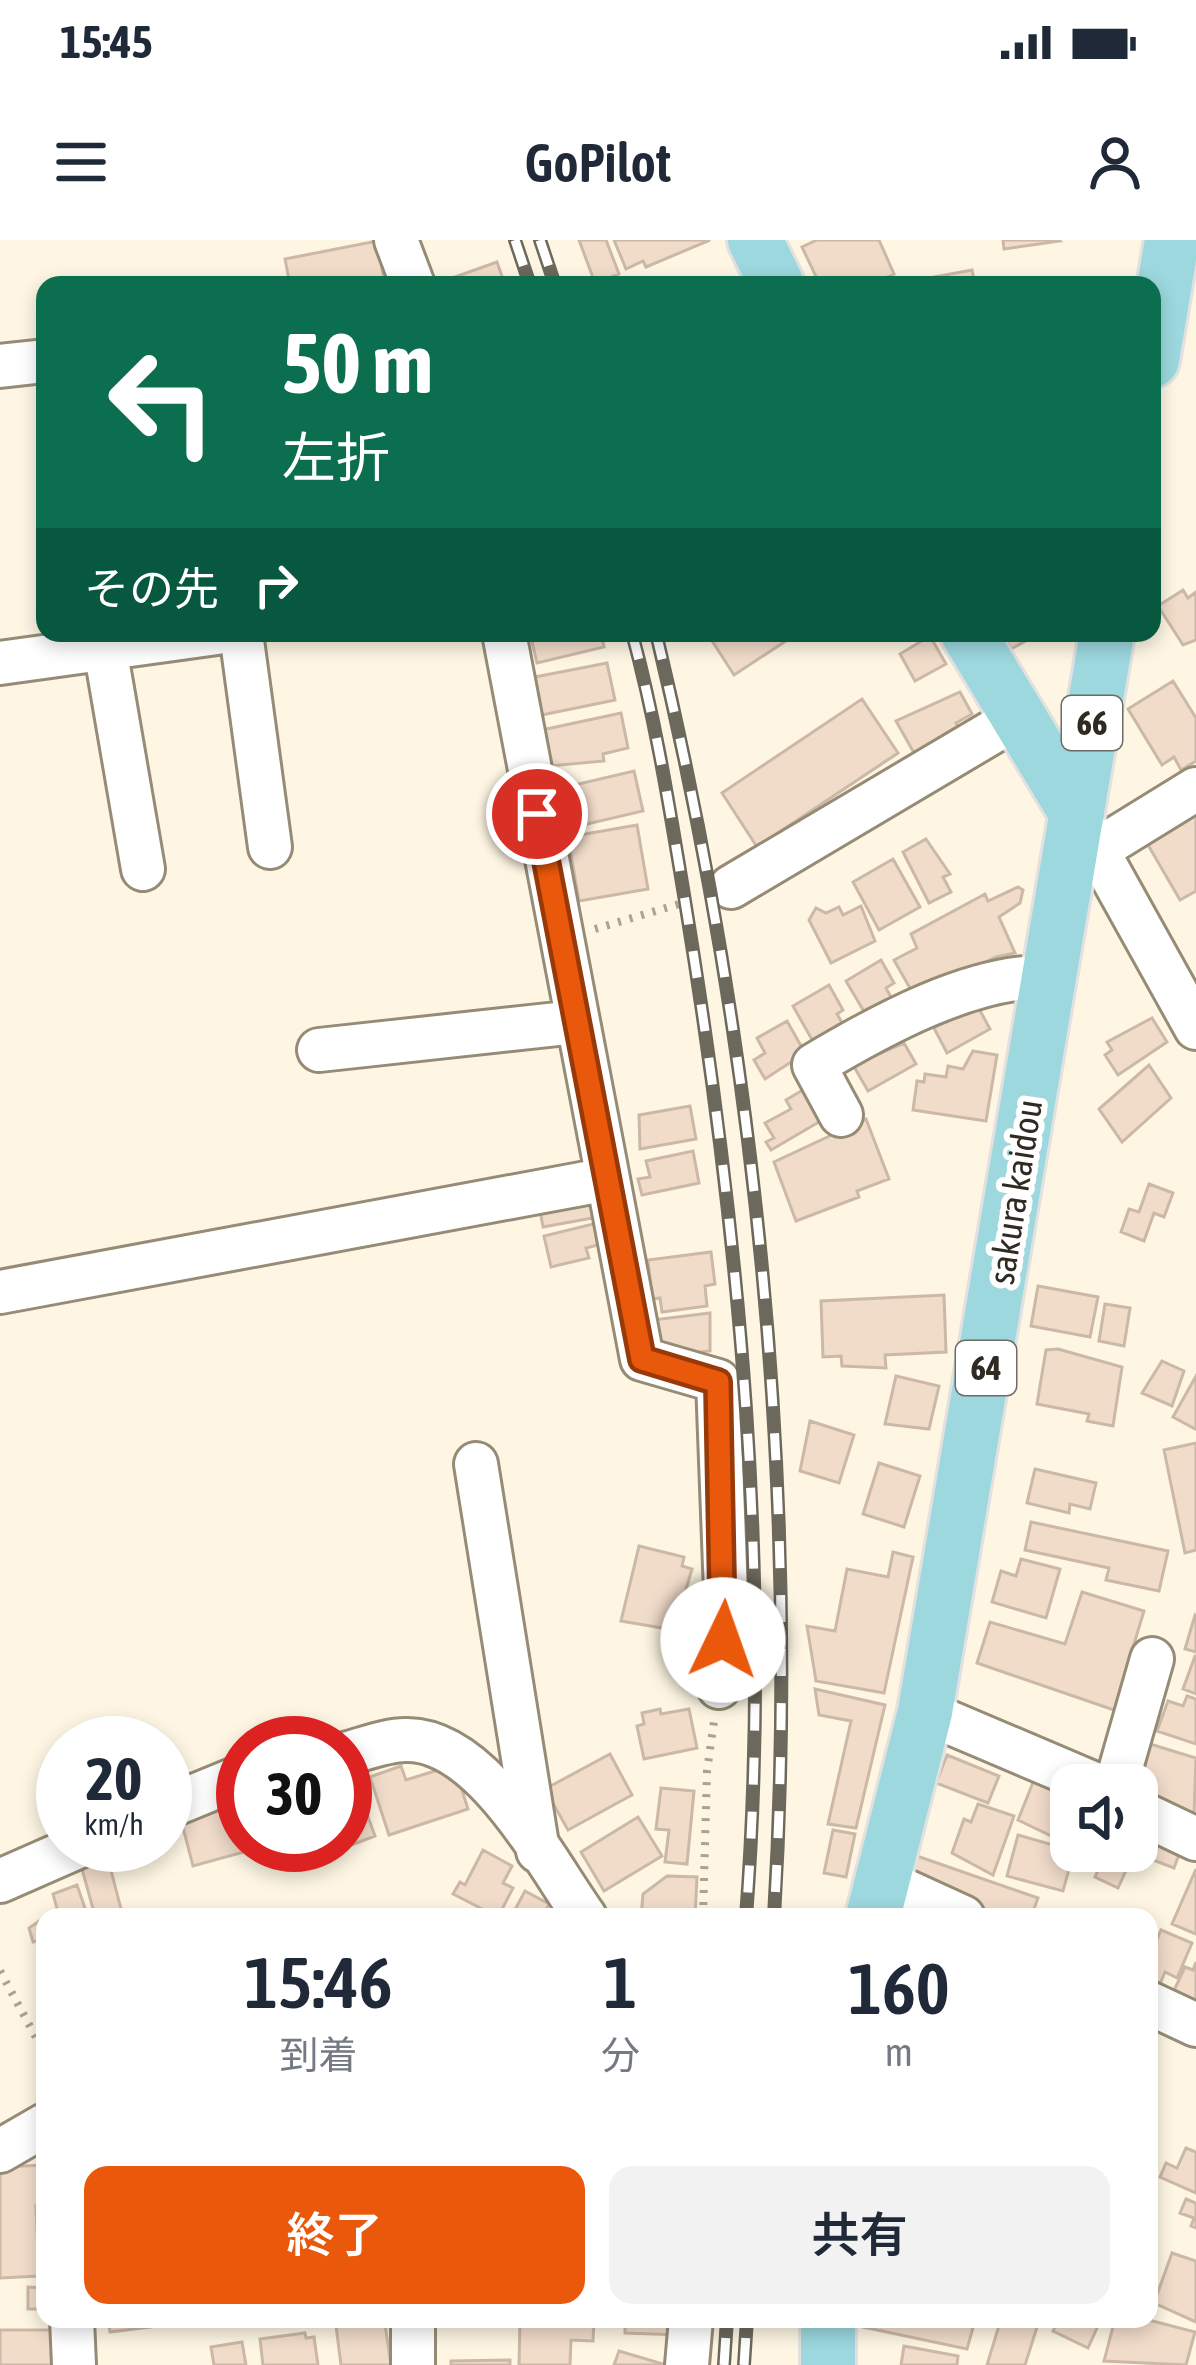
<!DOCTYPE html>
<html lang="ja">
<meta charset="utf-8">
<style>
body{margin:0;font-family:"Asap Condensed","Noto Sans JP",sans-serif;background:#f2f2f3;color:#1f2937;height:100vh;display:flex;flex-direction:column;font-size:45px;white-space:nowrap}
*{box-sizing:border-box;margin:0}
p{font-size:39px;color:#747a83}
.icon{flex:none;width:66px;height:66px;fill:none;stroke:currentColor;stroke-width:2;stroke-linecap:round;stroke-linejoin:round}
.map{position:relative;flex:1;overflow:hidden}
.details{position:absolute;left:36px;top:1668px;width:1122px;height:420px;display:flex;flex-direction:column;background:#fff;border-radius:24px;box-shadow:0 6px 18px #0003}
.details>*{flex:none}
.hud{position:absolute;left:36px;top:36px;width:1125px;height:366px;border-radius:24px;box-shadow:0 6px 18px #0003;background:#0b6e4f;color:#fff;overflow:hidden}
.tools{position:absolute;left:1050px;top:1524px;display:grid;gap:24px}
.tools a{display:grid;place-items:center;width:108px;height:108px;border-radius:24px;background:#fff;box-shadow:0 6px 18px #0003;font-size:60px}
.speed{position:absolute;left:36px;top:1476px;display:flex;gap:24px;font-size:60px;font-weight:700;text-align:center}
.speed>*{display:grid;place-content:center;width:156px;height:156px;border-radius:50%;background:#fff;box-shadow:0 6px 18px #0003;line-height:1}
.speed small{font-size:30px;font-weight:400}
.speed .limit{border:18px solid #d22;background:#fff;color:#111}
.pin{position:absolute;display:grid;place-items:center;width:102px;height:102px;color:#fff;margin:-51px;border:6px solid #fff;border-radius:50%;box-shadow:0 3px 12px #0007}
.me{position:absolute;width:132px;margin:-66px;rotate:3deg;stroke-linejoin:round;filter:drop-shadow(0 0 9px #0008)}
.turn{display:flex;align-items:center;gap:42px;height:252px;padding:0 48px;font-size:54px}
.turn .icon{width:156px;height:156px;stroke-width:2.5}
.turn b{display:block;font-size:84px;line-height:102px}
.then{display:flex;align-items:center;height:114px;padding:0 48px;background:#0003;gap:24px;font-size:45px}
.eta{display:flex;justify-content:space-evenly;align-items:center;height:204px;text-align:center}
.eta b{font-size:72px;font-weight:600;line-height:84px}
.cta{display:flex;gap:24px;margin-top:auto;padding:24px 48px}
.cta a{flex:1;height:138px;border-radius:24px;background:#ea580c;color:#fff;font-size:48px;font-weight:600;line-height:138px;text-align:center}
.cta a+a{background:#f2f2f3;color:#1f2937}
.status{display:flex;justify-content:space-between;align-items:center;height:84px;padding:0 60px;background:#fff;direction:ltr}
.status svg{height:33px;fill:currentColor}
header{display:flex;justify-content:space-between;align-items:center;height:156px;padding:0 48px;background:#fff;font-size:54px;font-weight:600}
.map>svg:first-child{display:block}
.building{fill:#f1dcca;stroke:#ccb8a6;stroke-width:3}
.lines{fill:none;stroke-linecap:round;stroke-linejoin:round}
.minor-casing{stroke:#968c76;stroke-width:48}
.major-casing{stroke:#e2e1e0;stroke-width:60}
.path{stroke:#a9a394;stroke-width:8;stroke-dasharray:3 9;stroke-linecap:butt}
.minor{stroke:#fff;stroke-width:42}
.major{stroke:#9cd8de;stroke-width:54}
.rail-casing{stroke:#6d685c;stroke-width:14}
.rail{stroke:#fff;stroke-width:9;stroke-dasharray:27;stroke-linecap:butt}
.route-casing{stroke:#983908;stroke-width:30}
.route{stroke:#ea580c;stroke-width:21}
.labels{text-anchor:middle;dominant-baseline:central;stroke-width:12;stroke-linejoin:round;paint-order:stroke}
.shield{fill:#fff;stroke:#6d6b64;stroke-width:3}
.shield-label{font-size:33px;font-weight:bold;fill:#2f2b22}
.street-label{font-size:36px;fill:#2f2b22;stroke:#fff}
</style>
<div class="status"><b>15:45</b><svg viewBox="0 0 49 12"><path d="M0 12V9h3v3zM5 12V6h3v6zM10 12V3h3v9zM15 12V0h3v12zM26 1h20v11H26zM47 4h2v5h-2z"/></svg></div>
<header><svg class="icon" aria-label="menu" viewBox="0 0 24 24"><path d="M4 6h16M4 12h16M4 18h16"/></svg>GoPilot<svg class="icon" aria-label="person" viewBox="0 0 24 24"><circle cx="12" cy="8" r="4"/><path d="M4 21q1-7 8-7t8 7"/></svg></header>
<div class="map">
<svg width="1196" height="2125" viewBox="0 0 1196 2125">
<rect width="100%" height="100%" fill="#fef6e3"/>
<path class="building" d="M579 0H606L619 34 595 43Z
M614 0H710L646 27 643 21 626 29Z
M817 0H879L894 34 870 45H820L802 7Z
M1003 0H1059L1060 1 1004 9Z
M377 1 385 45H290L285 19Z
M497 22 505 45H439L438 43Z
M972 30 975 45H931L929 38Z
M1183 350 1188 358 1196 352V400L1183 405 1158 366Z
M530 393H601L604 407 537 423Z
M707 393H798L734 435Z
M1003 393H1040L1011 409Z
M930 396 946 424 915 441 900 414Z
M607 423 615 460 542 475 535 437Z
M1173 441 1196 478V521L1181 530 1174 517 1162 525 1128 469Z
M960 452 972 474 956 483 959 488 914 513 896 481Z
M862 459 898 513 757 607 722 553Z
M621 473 628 508 603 514 604 521 550 526 542 490Z
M634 531 643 571 566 589 557 549Z
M1196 568V651L1180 660 1144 598Z
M637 585 648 649 579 661 568 597Z
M926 599 950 634 943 637 951 652 929 663 903 612Z
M893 619 920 667 879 690 853 642Z
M1018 647 1023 650 1020 663 999 677 1015 713 996 717 915 757 894 720 917 708 911 694 985 654 988 661Z
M861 666 875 701 831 723 809 680 816 668 826 673 839 667 843 675Z
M881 720 894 743 886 748 892 759 866 775 846 741Z
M829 745 843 770 837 774 845 788 815 805 793 766Z
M977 765 990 789 947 813 934 788Z
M1152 778 1167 802 1118 835 1105 815 1112 810 1107 802Z
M787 781 805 813 765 839 754 820 765 813 757 798Z
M904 803 916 824 868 851 853 825Z
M973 811 997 815 986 881 913 870 917 841 924 842 925 834 946 837 948 826 963 829Z
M1149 825 1171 858 1122 902 1099 869Z
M806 848 824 879 771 910 766 902 774 898 765 883 791 869 786 860Z
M690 866 696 899 640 909 639 875Z
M866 879 889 939 857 951 859 957 796 981 774 922Z
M693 911 699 943 642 955 638 939 650 937 646 921Z
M1149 944 1173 953 1164 977 1154 973 1144 1001 1121 992 1129 969 1139 972Z
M594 950 598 977 543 987 538 959Z
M601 982 606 1003 586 1008 589 1018 551 1027 544 996Z
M711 1012 715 1044 705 1046 707 1066 662 1072 660 1058 652 1059 648 1020Z
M1038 1046 1098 1057 1090 1097 1031 1086Z
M944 1055 946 1112 885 1115 886 1128 842 1126 841 1116 823 1117 821 1061Z
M1105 1064 1130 1068 1124 1106 1099 1101Z
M710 1073V1111L671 1115 656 1111 653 1080Z
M1058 1109 1122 1127 1113 1186 1087 1181 1089 1174 1037 1164 1046 1110Z
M1162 1121 1184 1131 1172 1166 1142 1153Z
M896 1136 939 1146 929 1189 885 1184Z
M1196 1136V1187L1195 1189 1173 1177Z
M810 1181 854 1195 839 1243 800 1231Z
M1196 1203V1310L1185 1313 1164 1210Z
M879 1223 920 1236 904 1287 863 1274Z
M1035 1229 1096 1243 1090 1269 1070 1264 1069 1273 1027 1263Z
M1031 1282 1168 1311 1159 1351 1106 1340 1109 1328 1025 1310Z
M639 1306 684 1317 682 1326 692 1329 674 1390 621 1381Z
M893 1312 913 1317 884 1453 816 1441 807 1386 835 1391 847 1329 888 1337Z
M1021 1319 1060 1329 1046 1378 992 1362 1001 1331 1016 1336Z
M1082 1352 1144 1371 1114 1470 977 1423 990 1382 1065 1404Z
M1195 1375 1196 1376V1412L1185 1409Z
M1195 1416H1196V1454L1183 1449Z
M815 1449 885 1465 856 1588 828 1584 851 1481 819 1475Z
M1187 1456 1196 1459V1504L1157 1491 1168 1461 1183 1466Z
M660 1469 661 1474 689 1469 697 1508 644 1519 637 1486 644 1484 642 1473Z
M1150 1504 1196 1518 1194 1576 1138 1557Z
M610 1514 632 1555 568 1590 545 1549Z
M947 1515 999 1536 988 1563 936 1543Z
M454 1525 468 1569 389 1595 370 1537 401 1526 406 1540Z
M1034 1540 1058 1550 1062 1562 1071 1566V1585L1060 1600 1018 1580Z
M355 1541 375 1596 338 1610 336 1605H345V1544Z
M661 1548 694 1551 687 1624 665 1622 669 1590 656 1589Z
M242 1563 243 1605 255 1609 193 1626 181 1580Z
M978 1564 1014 1576 993 1635 952 1613 964 1579 971 1582Z
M638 1577 662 1616 604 1651 581 1612Z
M833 1590 855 1594 846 1637 824 1633Z
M1018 1595 1074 1611 1063 1651 1007 1636Z
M1160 1601 1181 1609 1174 1628 1153 1620Z
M483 1610 512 1626 503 1643 513 1648 498 1677 453 1654 460 1642 465 1645Z
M106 1611 121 1669 95 1676 79 1618Z
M1107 1611 1132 1617 1118 1648 1095 1637Z
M917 1616 1038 1658 1031 1677H981L908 1643Z
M1196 1629V1694L1172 1684Z
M667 1636 697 1637 695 1677H641L643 1654Z
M77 1645 88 1677H45L58 1672 53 1654Z
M525 1651 549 1664 546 1670 559 1677H511Z
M258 1670 341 1677H257Z
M45 1677V1699L33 1702 29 1688Z
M1161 1690 1192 1703 1177 1738 1165 1732 1157 1751 1149 1748V1718Z
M1196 1722V1770L1170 1759 1185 1727 1193 1730Z
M1186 1908 1196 1912V1953L1160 1937 1166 1923 1177 1928Z
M45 1925V1966H36L39 2036 0 2038V1927Z
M1186 1959 1196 1963V1988L1191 1986 1194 1978 1180 1973Z
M1172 2013 1196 2021V2082L1154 2063Z
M28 2047 45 2048V2069H28Z
M108 2079H150L151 2087 110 2092Z
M378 2079 385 2084 391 2125H341L336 2086Z
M520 2079H594L593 2101 571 2100 570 2125H519Z
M625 2079H682L681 2095 625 2093Z
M863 2079H946L974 2084 967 2109 863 2087Z
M1001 2079 1038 2084 1025 2125H987Z
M1059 2079H1101L1088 2108 1053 2091Z
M1115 2079H1145L1195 2092 1186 2125 1104 2121Z
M0 2090H58V2125H0Z
M305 2093 306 2098 314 2097 318 2125H263L260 2099Z
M242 2102 246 2125H214L211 2107Z
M904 2106 958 2116 957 2125H901Z
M619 2111 666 2125H614Z
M510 2120V2125H451V2121Z"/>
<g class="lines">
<defs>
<path id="minor" d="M396 0 413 45
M0 126 45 121
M241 393 270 607
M105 408 143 629
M0 423 217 393
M1077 574 1196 788
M1100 615 1110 602 1196 549
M731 647 1016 478
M319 810 576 782
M841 875 814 825C879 786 973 734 1050 737
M608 939 642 1119 718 1141 726 1353 719 1447
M0 1052 608 939 504 393
M476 1224 538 1611
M925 1472 1097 1545
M345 1514C364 1509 389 1499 408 1500 484 1501 545 1621 585 1677
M1116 1545 1152 1419
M165 1568 243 1536
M1137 1571 1196 1599
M882 1640 963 1677
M0 1641 82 1605
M1149 1763 1196 1785
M0 1911 45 1885
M72 2079 74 2125
M413 2125V2079
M687 2125 691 2079"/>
<path id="major" d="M755 0 777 45
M1152 120 1172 0
M968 393 1077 574
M873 1677 925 1472 1107 393
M828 2079V2125"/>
</defs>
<use href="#minor" class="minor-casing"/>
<use href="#major" class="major-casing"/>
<path class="path" d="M595 689 696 659
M703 1677 707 1531 714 1481
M0 1731 45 1814"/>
<use href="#minor" class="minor"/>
<use href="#major" class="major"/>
<defs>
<path id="rail" d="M515 0 530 45
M540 0 555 45
M632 393C656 481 670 571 685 661 740 998 772 1336 746 1677
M656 393C756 811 800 1248 774 1677
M724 2125 727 2079
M744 2125 747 2079"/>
</defs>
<use href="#rail" class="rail-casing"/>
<use href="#rail" class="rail"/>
</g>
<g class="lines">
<defs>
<path id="route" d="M537 574 642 1119 718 1142 723 1400"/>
</defs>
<use href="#route" class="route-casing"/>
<use href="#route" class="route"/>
</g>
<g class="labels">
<g class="shield">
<rect x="1062" y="456" width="60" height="54" rx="9"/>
<rect x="956" y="1101" width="60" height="54" rx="9"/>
</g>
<g class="shield-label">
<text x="1092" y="483">66</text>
<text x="986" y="1128">64</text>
</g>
<g class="street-label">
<text transform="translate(1015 952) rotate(-81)">sakura kaidou</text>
</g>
</g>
</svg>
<div class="tools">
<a><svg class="icon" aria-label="sound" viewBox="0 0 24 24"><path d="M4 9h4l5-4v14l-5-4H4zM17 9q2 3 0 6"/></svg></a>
</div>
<div class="speed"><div>20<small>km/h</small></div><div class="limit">30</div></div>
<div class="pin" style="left:537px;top:574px;background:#d93025"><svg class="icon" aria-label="arrive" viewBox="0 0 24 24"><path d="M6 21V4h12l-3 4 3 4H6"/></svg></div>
<svg class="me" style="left:723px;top:1400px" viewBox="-20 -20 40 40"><circle r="19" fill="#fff"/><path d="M0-13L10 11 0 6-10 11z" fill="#ea580c"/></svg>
<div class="hud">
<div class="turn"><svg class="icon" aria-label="left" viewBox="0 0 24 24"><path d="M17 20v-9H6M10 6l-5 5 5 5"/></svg><div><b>50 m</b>左折</div></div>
<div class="then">その先<svg class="icon" aria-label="right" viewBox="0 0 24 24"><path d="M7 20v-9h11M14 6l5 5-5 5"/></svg></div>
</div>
<section class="details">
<div class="eta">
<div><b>15:46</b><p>到着</p></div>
<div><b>1</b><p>分</p></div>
<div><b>160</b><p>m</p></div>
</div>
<div class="cta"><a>終了</a><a>共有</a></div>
</section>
</div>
